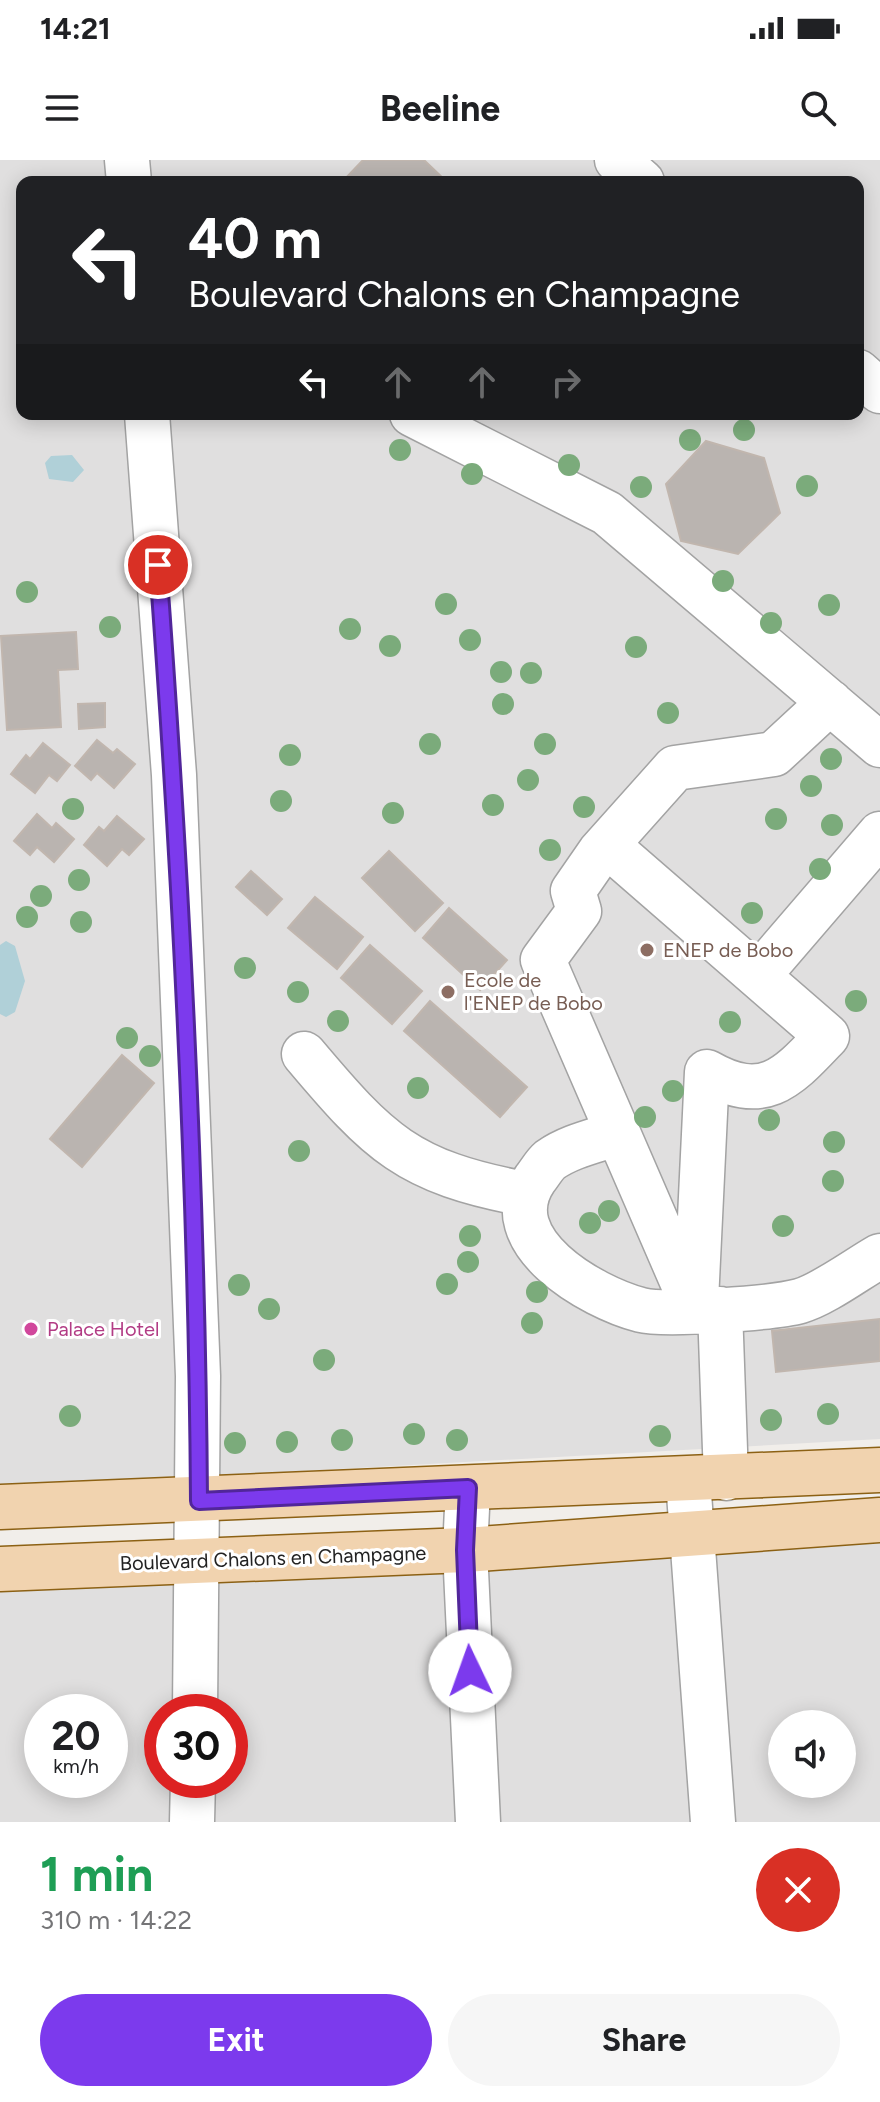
<!DOCTYPE html>
<meta charset="utf-8">
<style>
body{margin:0;font-family:Figtree,sans-serif;background:#f6f6f6;color:#202124;height:100vh;display:flex;flex-direction:column;font-size:30px;white-space:nowrap}
*{box-sizing:border-box;margin:0}
p{font-size:26px;color:#757577}
.icon{flex:none;width:44px;height:44px;fill:none;stroke:currentColor;stroke-width:2;stroke-linecap:round;stroke-linejoin:round}
.map{position:relative;height:1662px;overflow:hidden}
.sheet{display:flex;flex-direction:column;background:#fff;flex:1}
.sheet>*{flex:none}
.top-card{position:absolute;left:16px;top:16px;width:848px;height:244px;border-radius:16px;box-shadow:0 4px 20px #0003;background:#202124;color:#fff;overflow:hidden}
.fabs{position:absolute;left:768px;top:1550px;display:grid;gap:16px}
.fabs a{display:grid;place-items:center;width:88px;height:88px;border-radius:50%;background:#fff;box-shadow:0 4px 20px #0003;font-size:40px}
.speed{position:absolute;left:24px;top:1534px;display:flex;gap:16px;font-size:40px;font-weight:700;text-align:center}
.speed>*{display:grid;place-content:center;width:104px;height:104px;border-radius:50%;background:#fff;box-shadow:0 4px 20px #0003;line-height:1}
.speed small{font-size:20px;font-weight:400}
.speed .limit{border:12px solid #d22;background:#fff;color:#111}
.pin{position:absolute;display:grid;place-items:center;width:68px;height:68px;color:#fff;margin:-34px;border:4px solid #fff;border-radius:50%;box-shadow:0 2px 8px #0007}
.me{position:absolute;width:88px;margin:-44px;rotate:357deg;stroke-linejoin:round;filter:drop-shadow(0 0 6px #0008)}
.turn{display:flex;align-items:center;gap:28px;height:168px;padding:0 40px;font-size:36px}
.turn .icon{width:104px;height:104px;stroke-width:2.5}
.turn b{display:block;font-size:56px;line-height:68px}
.lanes{display:flex;align-items:center;height:76px;padding:0 40px;background:#0003;justify-content:center;gap:40px;direction:ltr}
.lanes .off{opacity:.35}
.round{display:grid;place-items:center;flex:none;width:84px;height:84px;border-radius:42px;background:#f6f6f6}
.summary{display:flex;align-items:center;justify-content:space-between;height:136px;padding:0 40px}
h1{font-size:48px;font-weight:700;line-height:60px;color:#1e9e55}
.action{display:flex;gap:16px;margin-top:auto;padding:16px 40px}
.action a{flex:1;height:92px;border-radius:48px;background:#7c3aed;color:#fff;font-size:32px;font-weight:700;line-height:92px;text-align:center}
.action a+a{background:#f6f6f6;color:#202124}
.status{display:flex;justify-content:space-between;align-items:center;height:56px;padding:0 40px;background:#fff;direction:ltr}
.status svg{height:22px;fill:currentColor}
header{display:flex;justify-content:space-between;align-items:center;height:104px;padding:0 40px;background:#fff;font-size:36px;font-weight:700}
.map>svg:first-child{display:block}
.residential{fill:#e0dfdf;fill-rule:evenodd}
.water{fill:#b0d0d8}
.building{fill:#bab4b0;stroke:#c1b6ae;stroke-width:2}
.lines{fill:none;stroke-linecap:round;stroke-linejoin:round}
.minor-casing{stroke:#a3a3a3;stroke-width:47}
.major-casing{stroke:#8c6114;stroke-width:47}
.minor{stroke:#fff;stroke-width:44}
.major{stroke:#f1d3af;stroke-width:44}
.tree{fill:#7bab7b}
.route-casing{stroke:#51269a;stroke-width:20}
.route{stroke:#7c3aed;stroke-width:14}
.education-dot{fill:#8d6e63;stroke:#fff;stroke-width:3}
.hotel-dot{fill:#d1479c;stroke:#fff;stroke-width:3}
.labels{text-anchor:middle;dominant-baseline:central;stroke-width:6;stroke-linejoin:round;paint-order:stroke}
.education-label{font-size:20px;fill:#785e54;stroke:#fff;text-anchor:start}
.hotel-label{font-size:20px;fill:#b23c85;stroke:#fff;text-anchor:start}
.street-label{font-size:20px;fill:#222;stroke:#fff}
</style>
<div class="status"><b>14:21</b><svg viewBox="0 0 49 12"><path d="M0 12V9h3v3zM5 12V6h3v6zM10 12V3h3v9zM15 12V0h3v12zM26 1h20v11H26zM47 4h2v5h-2z"/></svg></div>
<header><svg class="icon" aria-label="menu" viewBox="0 0 24 24"><path d="M4 6h16M4 12h16M4 18h16"/></svg>Beeline<svg class="icon" aria-label="search" viewBox="0 0 24 24"><circle cx="10" cy="10" r="6"/><path d="M15 15l6 6"/></svg></header>
<div class="map">
<svg width="880" height="1662" viewBox="0 0 880 1662">
<rect width="100%" height="100%" fill="#f1eeea"/>
<path class="residential" d="M0 0H880V1279L0 1328ZM22 22H858V254H22Z
M880 1381V1662H0V1427ZM42 1552H110V1620H42ZM162 1552H230V1620H162ZM782 1564H842V1624H782Z"/>
<path class="water" d="M72 295 84 310 73 322 49 319 45 303 51 296Z
M6 781 15 786 25 821 15 852 6 857 0 854V785Z"/>
<path class="building" d="M363 0H424L447 22H342Z
M706 281 764 298 780 353 738 394 681 381 666 324Z
M76 472 78 509 58 510 61 567 7 570 1 476Z
M105 543V567L79 569 78 544Z
M97 580 113 593 117 589 135 604 114 628 97 613 91 620 75 606Z
M43 583 70 605 57 621 49 615 35 633 11 614 26 595 30 599Z
M37 654 52 668 56 663 74 679 54 702 37 687 30 695 14 681Z
M117 656 144 679 129 695 122 689 107 706 84 685 99 667 104 671Z
M389 691 443 743 415 771 362 718Z
M251 711 282 739 267 755 236 727Z
M315 737 363 777 337 809 288 768Z
M449 748 507 800 480 830 423 778Z
M370 785 422 831 392 864 341 818Z
M430 841 527 927 500 957 404 871Z
M122 895 154 923 82 1007 50 979Z
M880 1159V1201L776 1212 772 1171Z"/>
<g class="lines">
<defs>
<path id="minor" d="M127 0 129 22
M617 0 642 22
M858 212 880 231
M147 254 174 615 198 1216 195 1552
M412 254 607 353 880 585
M607 685 827 876C788 917 765 945 707 912L696 1141
M758 816 880 674
M304 894C379 983 407 1012 525 1034
M618 973C595 981 570 986 550 1000 544 1005 540 1013 535 1019 493 1081 591 1137 641 1150 665 1156 775 1148 800 1141 824 1134 857 1109 880 1096
M720 1149 726 1318
M695 1151 543 800 579 751 573 731 600 692 675 608 774 594 830 542
M688 1320 713 1662
M468 1328 465 1390 478 1662
M192 1662 193 1620"/>
<path id="major" d="M0 1347 880 1310
M0 1409 465 1390 880 1360"/>
</defs>
<use href="#minor" class="minor-casing"/>
<use href="#major" class="major-casing"/>
<use href="#minor" class="minor"/>
<use href="#major" class="major"/>
</g>
<g class="tree">
<circle cx="744" cy="270" r="11"/>
<circle cx="690" cy="280" r="11"/>
<circle cx="400" cy="290" r="11"/>
<circle cx="569" cy="305" r="11"/>
<circle cx="472" cy="314" r="11"/>
<circle cx="807" cy="326" r="11"/>
<circle cx="641" cy="327" r="11"/>
<circle cx="723" cy="421" r="11"/>
<circle cx="27" cy="432" r="11"/>
<circle cx="446" cy="444" r="11"/>
<circle cx="829" cy="445" r="11"/>
<circle cx="771" cy="463" r="11"/>
<circle cx="110" cy="467" r="11"/>
<circle cx="350" cy="469" r="11"/>
<circle cx="470" cy="480" r="11"/>
<circle cx="390" cy="486" r="11"/>
<circle cx="636" cy="487" r="11"/>
<circle cx="501" cy="512" r="11"/>
<circle cx="531" cy="513" r="11"/>
<circle cx="503" cy="544" r="11"/>
<circle cx="668" cy="553" r="11"/>
<circle cx="430" cy="584" r="11"/>
<circle cx="545" cy="584" r="11"/>
<circle cx="290" cy="595" r="11"/>
<circle cx="831" cy="599" r="11"/>
<circle cx="528" cy="620" r="11"/>
<circle cx="811" cy="626" r="11"/>
<circle cx="281" cy="641" r="11"/>
<circle cx="493" cy="645" r="11"/>
<circle cx="584" cy="647" r="11"/>
<circle cx="73" cy="649" r="11"/>
<circle cx="393" cy="653" r="11"/>
<circle cx="776" cy="659" r="11"/>
<circle cx="832" cy="665" r="11"/>
<circle cx="550" cy="690" r="11"/>
<circle cx="820" cy="709" r="11"/>
<circle cx="79" cy="720" r="11"/>
<circle cx="41" cy="736" r="11"/>
<circle cx="752" cy="753" r="11"/>
<circle cx="27" cy="757" r="11"/>
<circle cx="81" cy="762" r="11"/>
<circle cx="245" cy="808" r="11"/>
<circle cx="298" cy="832" r="11"/>
<circle cx="856" cy="841" r="11"/>
<circle cx="338" cy="861" r="11"/>
<circle cx="730" cy="862" r="11"/>
<circle cx="127" cy="878" r="11"/>
<circle cx="150" cy="896" r="11"/>
<circle cx="418" cy="928" r="11"/>
<circle cx="673" cy="931" r="11"/>
<circle cx="645" cy="957" r="11"/>
<circle cx="769" cy="960" r="11"/>
<circle cx="834" cy="982" r="11"/>
<circle cx="299" cy="991" r="11"/>
<circle cx="833" cy="1021" r="11"/>
<circle cx="609" cy="1051" r="11"/>
<circle cx="590" cy="1063" r="11"/>
<circle cx="783" cy="1066" r="11"/>
<circle cx="470" cy="1076" r="11"/>
<circle cx="468" cy="1102" r="11"/>
<circle cx="447" cy="1124" r="11"/>
<circle cx="239" cy="1125" r="11"/>
<circle cx="537" cy="1132" r="11"/>
<circle cx="269" cy="1149" r="11"/>
<circle cx="532" cy="1163" r="11"/>
<circle cx="324" cy="1200" r="11"/>
<circle cx="828" cy="1254" r="11"/>
<circle cx="70" cy="1256" r="11"/>
<circle cx="771" cy="1260" r="11"/>
<circle cx="414" cy="1274" r="11"/>
<circle cx="660" cy="1276" r="11"/>
<circle cx="342" cy="1280" r="11"/>
<circle cx="457" cy="1280" r="11"/>
<circle cx="287" cy="1282" r="11"/>
<circle cx="235" cy="1283" r="11"/>
</g>
<g class="lines">
<defs>
<path id="route" d="M158 405C181 716 197 1029 199 1341L468 1328 465 1390 470 1511"/>
</defs>
<use href="#route" class="route-casing"/>
<use href="#route" class="route"/>
</g>
<g class="education-dot">
<circle cx="647" cy="790" r="8"/>
<circle cx="448" cy="832" r="8"/>
</g>
<circle class="hotel-dot" cx="31" cy="1169" r="8"/>
<g class="labels">
<g class="education-label">
<text x="663" y="790">ENEP de Bobo</text>
<text x="464" y="820">Ecole de<tspan x="464" dy="23">l'ENEP de Bobo</tspan></text>
</g>
<g class="hotel-label">
<text x="47" y="1169">Palace Hotel</text>
</g>
<g class="street-label">
<text transform="translate(273 1398) rotate(-2)">Boulevard Chalons en Champagne</text>
</g>
</g>
</svg>
<div class="fabs">
<a><svg class="icon" aria-label="sound" viewBox="0 0 24 24"><path d="M4 9h4l5-4v14l-5-4H4zM17 9q2 3 0 6"/></svg></a>
</div>
<div class="speed"><div>20<small>km/h</small></div><div class="limit">30</div></div>
<div class="pin" style="left:158px;top:405px;background:#d93025"><svg class="icon" aria-label="arrive" viewBox="0 0 24 24"><path d="M6 21V4h12l-3 4 3 4H6"/></svg></div>
<svg class="me" style="left:470px;top:1511px" viewBox="-20 -20 40 40"><circle r="19" fill="#fff"/><path d="M0-13L10 11 0 6-10 11z" fill="#7c3aed"/></svg>
<div class="top-card">
<div class="turn"><svg class="icon" aria-label="left" viewBox="0 0 24 24"><path d="M17 20v-9H6M10 6l-5 5 5 5"/></svg><div><b>40 m</b>Boulevard Chalons en Champagne</div></div>
<div class="lanes"><svg class="icon" aria-label="left" viewBox="0 0 24 24"><path d="M17 20v-9H6M10 6l-5 5 5 5"/></svg><svg class="icon off" aria-label="ahead" viewBox="0 0 24 24"><path d="M12 20V5M6 11l6-6 6 6"/></svg><svg class="icon off" aria-label="ahead" viewBox="0 0 24 24"><path d="M12 20V5M6 11l6-6 6 6"/></svg><svg class="icon off" aria-label="right" viewBox="0 0 24 24"><path d="M7 20v-9h11M14 6l5 5-5 5"/></svg></div>
</div>
</div>
<section class="sheet">
<div class="summary"><div><h1>1 min</h1><p>310 m · 14:22</p></div><a class="round" style="background:#d93025;color:#fff"><svg class="icon" aria-label="close" viewBox="0 0 24 24"><path d="M6 6l12 12M18 6L6 18"/></svg></a></div>
<div class="action"><a>Exit</a><a>Share</a></div>
</section>
